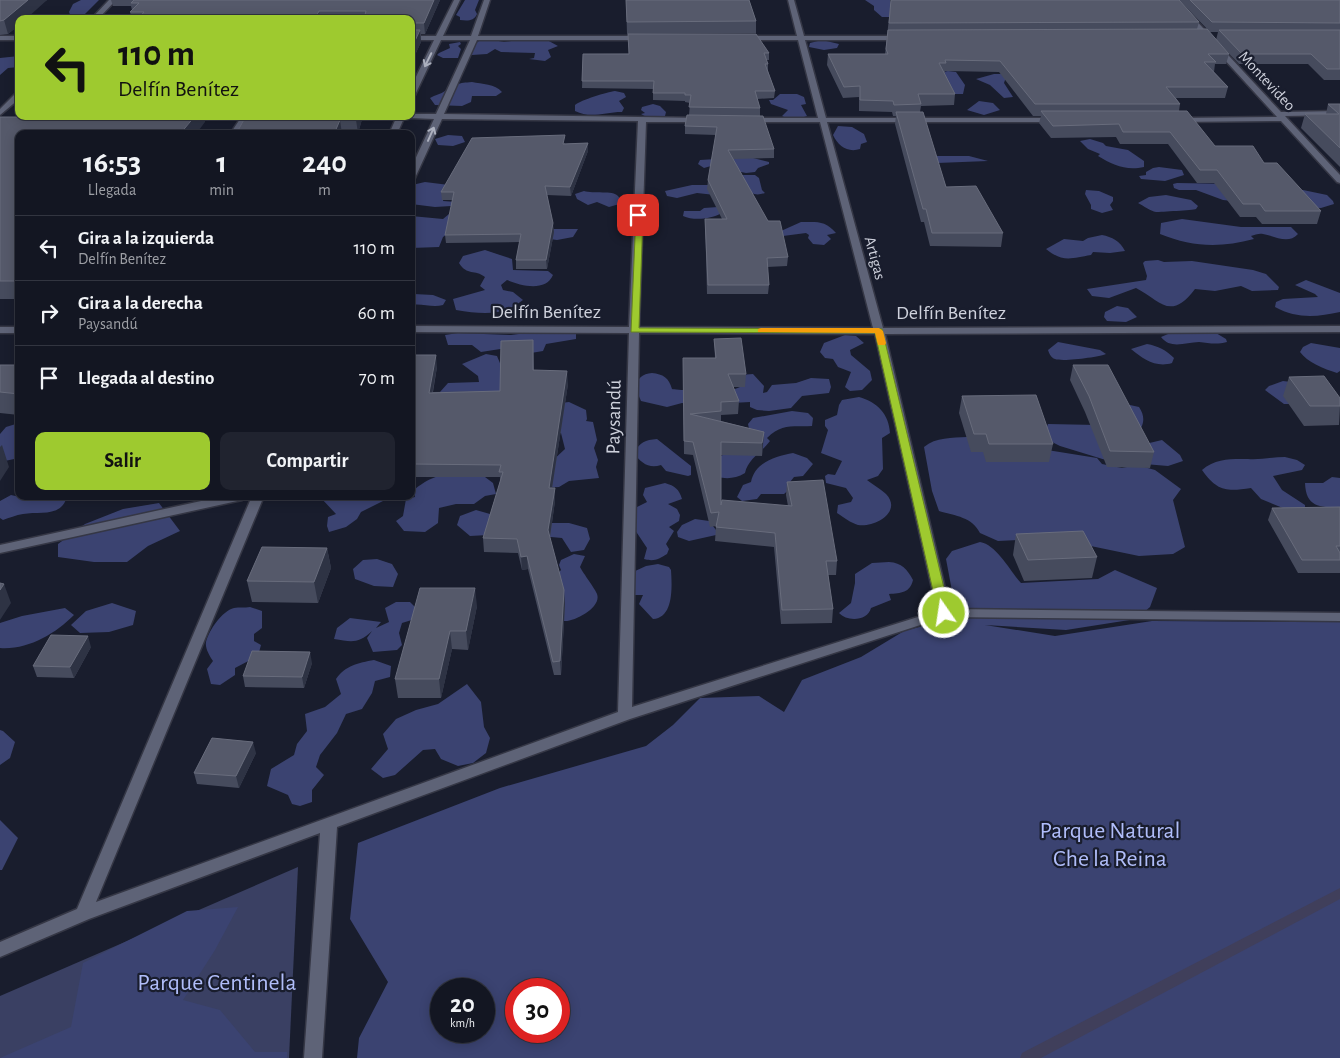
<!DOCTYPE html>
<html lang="es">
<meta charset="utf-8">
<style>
body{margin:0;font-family:"Alegreya Sans",sans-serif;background:#20232f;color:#f1f3f6;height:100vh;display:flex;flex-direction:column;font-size:19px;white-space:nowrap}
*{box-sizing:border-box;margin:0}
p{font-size:16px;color:#9d9fa5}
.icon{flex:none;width:28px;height:28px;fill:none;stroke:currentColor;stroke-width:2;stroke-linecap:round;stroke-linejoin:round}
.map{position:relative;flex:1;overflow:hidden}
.details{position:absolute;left:15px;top:130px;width:400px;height:370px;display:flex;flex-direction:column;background:#131622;border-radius:10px;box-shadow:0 2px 12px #0003,0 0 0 1px #323540}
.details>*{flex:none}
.guide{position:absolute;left:15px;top:15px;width:400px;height:105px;border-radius:10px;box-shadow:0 2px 12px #0003,0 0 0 1px #323540;background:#9eca2f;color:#111;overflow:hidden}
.speed{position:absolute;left:430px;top:978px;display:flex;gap:10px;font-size:25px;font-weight:700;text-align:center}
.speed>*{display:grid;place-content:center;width:65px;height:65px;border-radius:50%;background:#131622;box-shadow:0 2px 12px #0003,0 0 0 1px #323540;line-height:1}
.speed small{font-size:12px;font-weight:400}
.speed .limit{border:8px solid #d22;background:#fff;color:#111}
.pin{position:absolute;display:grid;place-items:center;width:42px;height:42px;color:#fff;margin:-21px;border-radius:10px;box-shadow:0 2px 8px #0006}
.me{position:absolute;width:55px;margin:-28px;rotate:347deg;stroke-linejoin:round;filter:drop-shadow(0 0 4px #0008)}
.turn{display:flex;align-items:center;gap:18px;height:105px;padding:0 20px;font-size:22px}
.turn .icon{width:65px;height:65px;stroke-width:2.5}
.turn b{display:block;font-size:35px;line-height:42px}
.eta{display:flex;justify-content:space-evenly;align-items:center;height:85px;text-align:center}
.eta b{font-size:30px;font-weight:600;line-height:35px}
.action{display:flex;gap:10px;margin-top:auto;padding:10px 20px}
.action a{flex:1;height:58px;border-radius:10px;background:#9eca2f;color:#111;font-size:20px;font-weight:600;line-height:58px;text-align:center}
.action a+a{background:#20232f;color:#f1f3f6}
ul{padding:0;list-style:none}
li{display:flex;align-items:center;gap:15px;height:65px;padding:0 20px;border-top:1px solid #323540}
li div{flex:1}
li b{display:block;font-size:19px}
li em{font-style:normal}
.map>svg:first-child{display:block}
.green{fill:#3a4063}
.forest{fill:#3b4371;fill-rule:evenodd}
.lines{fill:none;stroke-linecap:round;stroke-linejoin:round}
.stream{fill:#403f5b;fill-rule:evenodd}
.street-casing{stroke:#353745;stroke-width:3}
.street{fill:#5e6377;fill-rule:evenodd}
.wall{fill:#464b5d}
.shaded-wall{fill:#2e3344}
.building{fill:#55596a;stroke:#686c7c}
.oneway{stroke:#acb0be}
.route{fill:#9eca2f;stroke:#67831f}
.slow{fill:#f59e0b}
.labels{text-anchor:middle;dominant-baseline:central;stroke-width:4.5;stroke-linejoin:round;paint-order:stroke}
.far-street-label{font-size:16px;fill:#ced1dc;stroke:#191d2d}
.street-label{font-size:20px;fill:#ced1dc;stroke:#191d2d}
.near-park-label{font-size:24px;fill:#b0bdf9;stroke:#191d2d}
</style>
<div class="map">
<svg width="1340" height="1058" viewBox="0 0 1340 1058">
<rect width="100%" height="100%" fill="#191d2d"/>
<path class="green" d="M298 867 289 1058H0V996Z"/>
<path class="forest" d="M81 0H99L80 19H68L71 17 69 12 73 4Z
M465 0H479L475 10 477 14C474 21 468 21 460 20V17L456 15Z
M865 0H890L893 17H882L874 10V6Z
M493 40 504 42 519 40H547L558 46 548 50 551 57 545 61 529 59 534 58 535 53 501 52 495 49 487 54 472 55 468 49 479 41Z
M822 40 839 44 837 48 824 50 809 47 810 43Z
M460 42 461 44 458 46 461 49 458 58H443L437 55 439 53 450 48 449 44Z
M19 56V67L8 68 0 75V58Z
M948 71 956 72 965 85 963 94H948L939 73Z
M994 74H1005L1010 79 1005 80 1004 83 1013 97 1004 98 990 85 976 79Z
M472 82C482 84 495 84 502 92L496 96H472L471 102 462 106 435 105 430 98C435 95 441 94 445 91 456 84 458 83 472 82Z
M615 91 624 93 626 97 619 101 624 108 622 112C604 112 591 119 575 111V105C581 100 607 92 615 91Z
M780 94H797L804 97 806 104 801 105 807 116C800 119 789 120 782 116L788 110 771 104 769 100H773Z
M979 101 993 103 1000 110 984 115 967 110Z
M653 104 660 106 666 112 665 116 650 119 641 114 645 113 641 110 642 107Z
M838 126 852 127 864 134 867 142 861 144 860 149C848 153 838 146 833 135Z
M448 135 462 136 465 142 453 146 438 145 435 139Z
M1090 139 1103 143 1106 146 1128 150 1144 161V167C1126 171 1113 165 1098 156L1100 154 1088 149 1080 141Z
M931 156H969L988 161 937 163Z
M749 157 769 162V164L758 168 755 172 746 173 711 166 704 168 698 164 700 160Z
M1159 167 1182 170 1184 175 1165 181 1141 179 1139 176 1146 175V172L1153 168Z
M743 175H755L759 178 762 190 765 193C751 198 743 189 743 175Z
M425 182 457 186 445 192 443 201 484 204 435 207 411 204 412 185Z
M1177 183 1235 184 1289 190H1303L1327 195 1333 201 1334 204 1321 208 1291 207 1223 200 1196 190H1179L1174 188 1173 184Z
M692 185H708L715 195 697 193 677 198 667 196 665 191Z
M1086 190 1099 191 1113 197V201L1110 205 1113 210 1102 213 1091 209V205L1085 194Z
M584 191C593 194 613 190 618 196 620 198 621 201 623 203L609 207 597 202 588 205 577 199 575 194Z
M1166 195 1191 200 1198 206 1196 209C1193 210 1161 212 1156 212 1150 211 1144 206 1138 203L1149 197Z
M718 207 722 213C711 219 694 221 683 216L684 211H700L704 208Z
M449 214V233L443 237 439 247 411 248V216L443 219Z
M1182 219 1241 227H1291L1298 234C1288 245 1275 236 1263 234 1259 233 1255 235 1251 236L1254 239C1220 248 1192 247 1160 234L1161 223Z
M801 222C817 222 825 220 836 233L827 235 831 239 824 245 813 244 808 238 809 235 806 233 783 236 781 231Z
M539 229H578L573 237 557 240 543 238Z
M1102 235C1112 237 1120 241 1125 251L1110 253 1093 252 1091 255C1072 258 1063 263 1046 249L1064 239 1083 241 1088 238Z
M485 250 512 259 513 270 548 271 553 275C546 292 521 286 507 280L501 285 503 290 513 292 523 300C501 317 482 314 456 310L453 299 485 290 480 286 485 277C475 269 467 276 459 263L463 256Z
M1158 260 1164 262 1192 261 1253 270 1266 274 1279 287 1278 290 1252 291 1241 286 1215 291 1195 289C1170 322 1160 300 1136 288L1109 298 1092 296 1087 289 1146 280 1147 276 1143 263 1145 261Z
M1306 280 1340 293V312C1317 317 1297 319 1275 307L1276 302 1283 299 1318 297 1315 294 1295 285Z
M414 294 433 295 446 300 443 305C432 308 422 303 411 305V295Z
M1117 306 1128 308 1137 317 1126 322 1107 321 1104 317 1105 312Z
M556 329 573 330 576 333V339L546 344 543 351 531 353 513 347 481 352 472 345H448L445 335 458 333 511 335Z
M1187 332 1216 333 1226 339 1227 342C1216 345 1209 343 1199 342 1186 342 1171 350 1161 337L1168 334Z
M845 335 856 336 864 343 850 350 851 355 870 371 872 380 862 390 850 391 845 387 851 372 838 367 833 359 825 358 820 352 824 343Z
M1058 342 1100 350 1106 354C1099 357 1063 362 1055 359 1051 358 1049 353 1048 350Z
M1311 343 1340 348V371L1337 373C1324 369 1307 362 1300 352L1303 347Z
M1147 344C1158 346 1166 350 1174 358L1172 363C1156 368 1143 359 1131 349Z
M486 354 497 356 502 368 504 390 498 396 440 392 448 383 479 382 478 376 462 364Z
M652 373C663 374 669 378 672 389 675 390 724 392 729 391 733 390 737 388 740 387L742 384 740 375 753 374 764 386 763 393 767 392 772 385 796 383 811 378 829 379 831 387 829 393 802 396 791 408 769 411 757 410 750 407V402L695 405 682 403 667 407 641 401 635 387C638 378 642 374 652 373Z
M1283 381 1291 382 1293 404H1284L1265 390 1269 386Z
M859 397C877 402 889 414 890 433L882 438 883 469 878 476 867 480C873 485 881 489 886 494 903 512 874 528 858 525 851 523 843 517 837 513L838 505 851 502 853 498 846 488 826 483 825 476 828 474 835 475 842 461 821 453 828 430 825 426V420L837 415 839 405 842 400Z
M569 402 586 410 587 419 586 421 593 422 597 440 594 448 598 460 596 467 599 478 569 481 559 487 542 488 551 462 565 449 561 433 558 434 552 404Z
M1130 405 1139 407C1146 417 1144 427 1136 434L1141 445 1162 440 1180 455 1183 461 1168 466 1109 461 1060 446 1046 439 1044 433 1048 424 1097 425 1121 406Z
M792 411 808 413 813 418 812 426C792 427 782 423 767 438L770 441C762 452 748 459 745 473 732 481 721 478 707 475L716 459 726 453 749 429 748 424 753 418Z
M19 423V458L0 462V434L6 427Z
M967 437 1097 458 1102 464 1122 468 1137 465 1155 470 1181 489 1173 500 1185 547 1173 554 1139 556 1081 544 1034 539 998 541 980 533C972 517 956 516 939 511L932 491 924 447C936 437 952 438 967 437Z
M657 439 691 466V475L688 476 666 471 661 465C649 469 641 463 634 453 640 442 645 440 657 439Z
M793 453 807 458 813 464 803 476 794 477 790 482 792 487 784 494H761L757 499 742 501 737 497 743 485 751 482C755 462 776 456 793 453Z
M1285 457 1297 460 1305 465 1302 470 1273 476 1282 490 1305 505V508L1295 513 1261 499 1251 488C1226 492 1217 491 1202 470 1216 458 1231 459 1248 459 1260 460 1273 457 1285 457Z
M477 471 493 483 496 494 485 496 474 504H456L439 508 438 523 425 532 404 531 396 521 403 516 406 499 415 497 414 490C435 472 451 474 477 471Z
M1332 477 1340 478V508C1319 507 1306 507 1305 483H1323Z
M665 483C675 486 679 489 682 499L668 504 677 509 680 515 679 521 669 527 674 531 666 544 669 549 667 554C659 559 654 562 644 559L647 548 635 530 633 509 647 502 643 495 645 488Z
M11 495 24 498 67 496C62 518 39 511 23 514 16 515 9 518 3 520L0 518V501Z
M323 496H398L383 501 361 512 357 519 346 527 329 532 327 526 328 517 336 514 321 498Z
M159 503 180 531 148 546 127 562H94L58 557V544L85 524 123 509Z
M476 510 490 514 498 523 488 535 470 536 457 525 460 516Z
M695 519 709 521 716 530V535L689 541 678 537 677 532 682 525Z
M539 523H569L587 528 590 539 584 550 571 552 562 538 540 536Z
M980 542C997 545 1010 571 1021 583L1098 579 1115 570 1157 588 1150 607 1136 619 1066 630 985 625 1055 636 1152 621 1340 622V1058H357L359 1038 388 982 350 919 358 843 500 788 646 746 673 725 700 698 759 696 784 712 802 680 861 657 904 631 949 619 962 621 955 607 946 559 952 551ZM441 989H484V1031H441ZM516 989H559V1031H516Z
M574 554 585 556 580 567C583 573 596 590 597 594 602 607 575 622 564 621 561 621 556 618 553 617L552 580 561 570 559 565 561 560Z
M377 559 392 564 398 574 393 587 374 586 355 579 353 569 363 560Z
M889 562C902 563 907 569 913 580 910 593 901 593 889 594L891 600 871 608C868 621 847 622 839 613L851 603 855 583V574L872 563Z
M658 564 669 567 671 570C672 586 674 618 653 619L639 604 643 595H635L629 591 633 572 646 566Z
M396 602H410L418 610 415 619 402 623 399 633 402 645 397 650 373 652 367 638 372 631C358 644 352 642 334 639L337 628 350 618 381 622 376 628 389 622 385 608Z
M112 603 136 611 133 625 109 632 80 633 71 625 86 611Z
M250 607 262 611V628L254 634V641L261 645 258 656 235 668V675L220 685 211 684 207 669 213 661C209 655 205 648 206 642 209 630 222 611 234 608 239 607 245 608 250 607Z
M65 608 74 615C55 634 28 650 0 648V623L22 616Z
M374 660 391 666 390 677 375 681 372 693 362 709 346 714 337 733 320 755 316 767 324 775 312 790V802L300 806 292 804 288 795 267 786 271 769 294 755 297 744 307 731 305 714 325 707 341 694 336 679C346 665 358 663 374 660Z
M467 684 481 702 484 727 490 738 486 753 473 763 458 766 441 759 435 749 423 750 395 775 383 778 371 769 388 749 383 734 396 719 416 710 438 704Z
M0 730 3 731 15 742 10 758 0 765Z
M0 820 18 838 2 870H0Z
M238 907 215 950 183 1000 220 1010 255 1052H287V1058H0L71 1027 83 963 187 911Z"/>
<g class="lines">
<path class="stream" d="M1340 888V899L1041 1058H1020L1022 1053Z"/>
<defs>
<path id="street" d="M109 0H116L98 19H91Z
M454 0H460L443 36H471L484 0H490L478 36H645L648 38 645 40H477L444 114 704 118 708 120 704 122H646L639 327 873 328 820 122H749L745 120 749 118H818L798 40H743L740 38 743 36H797L788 0H794L804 36H903L906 38 903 40H805L826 118H1059L1060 120 1056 122H827L883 328 1340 326V332L885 334 950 609 1340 613V621L945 617 630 719 337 827 322 1058H304L320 833 89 919 0 957V942L77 909 252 496H264L96 902 618 712 629 333 411 332V326L629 327 638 121 442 119 415 178 411 180V168L434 119 411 118 407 116H411V114H436L470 40H441L415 95 411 97V87L434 40H411V36H436ZM639 333 875 334 937 611 632 707Z
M1170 0H1177L1281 112 1340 111V115L1285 116 1340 175V183L1337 182 1281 121 1176 122 1175 120 1179 118 1277 117Z
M0 36H19V40H0Z
M16 93H19V99L0 115V109Z
M397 116H405L397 134H389Z
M183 117 184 116 266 117 262 119H247L238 134H230L240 119H187Z
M0 327H19V333H0Z
M224 496H248L242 500 0 553V545Z"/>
</defs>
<use href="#street" class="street-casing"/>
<use href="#street" class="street"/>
</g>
<path class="wall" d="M0 0H47L19 19V25L8 34 0 35Z
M111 0H440L425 34H421V42L415 55H411V19H132L130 12 132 10 131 6H113Z
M626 0H749L756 21V33L627 34Z
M891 0 1199 22 1197 29 1229 54 1226 64H1215L1214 72 1228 87 1225 98H1176L1180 104 1179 111 1215 146 1264 163 1321 211 1317 224H1262L1256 217H1240L1214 183H1197L1168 144H1120L1116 137 1051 138 1039 123 1041 116H1033L999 72 945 71V74L955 94 954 105 921 106 920 112 946 187 1003 233 1001 247 930 246 924 222H921L895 124 896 116H893L892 112 859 111V97L843 98 827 65 828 54H885Z
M1179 0H1340V80H1324L1308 64H1239L1216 40 1218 32H1210Z
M769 53V60H766L768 64V71L775 91 774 98 757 99 760 108V116L689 115 690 103 685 102V101L653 100V89L582 88 583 54Z
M1328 104H1340V167L1301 128 1305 114H1326Z
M687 115 774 149V158L733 159 788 257 787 266 767 267 769 285 768 294H707L705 219H722L707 189 708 180 716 135 685 134V126Z
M44 116H204L205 122 19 134V299H0V117H43Z
M246 116H363L358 133H342Z
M565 143V144L588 143V151L571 196 547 195 554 232 547 269H516V260L520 242 446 243 445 235 453 200H442L441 192Z
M714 339 746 374 745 387H733L739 401 738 414 721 415V421L764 432 762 456 721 455V505L788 506 786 495 787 482 837 561 836 575H828L833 609 832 623 781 624 774 547 715 541 716 526 710 527 693 455 684 454 683 358H715Z
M533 340 534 370 568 384 552 488 555 501 550 537 565 604 561 675H554L528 569 522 570 518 553 484 552 483 538 500 482V477H411V355L437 367 433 392 500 391Z
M19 360V415L0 413V365H15Z
M1073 365 1154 452 1150 468 1107 467 1085 412 1070 380Z
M1289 377 1340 406 1339 425 1304 426 1283 396Z
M962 396 1053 444 1049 462H986L983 452H971L959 413Z
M1340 507V573H1298L1268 520 1272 508Z
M1016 534 1097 557 1092 578 1024 581 1013 555Z
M327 548 331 568 318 603 252 602 247 581Z
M477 606 468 650 452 649 441 698H398L395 679Z
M91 647 74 678 37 677 33 666Z
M312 663 304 688 245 687 243 676Z
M256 753 239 788 197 784 194 773Z"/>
<path class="shaded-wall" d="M28 0H47L26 19H19V25L8 34 4 20Z
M434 0H440L425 34 424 23Z
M319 11 320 19H315Z
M420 30 421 42 415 55 414 43Z
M195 116H204L205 122 196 134H180Z
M358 116H363L358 133 356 120Z
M340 120 342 134H334Z
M588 143V151L571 196 570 187Z
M553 223 554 232 547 269 546 260Z
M436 355 437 367 430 405 429 393Z
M567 371 568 384 550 501 549 488Z
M764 432 763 445 762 456V443Z
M2 445 9 467 0 481V447Z
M555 488V501L549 543 548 530Z
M327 548 331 568 318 603 314 582Z
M527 556 528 569 522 570 521 557Z
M4 584 11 603 0 620V590Z
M475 588 477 606 468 650 466 631Z
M564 590 565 604 561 675 560 661Z
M450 631 452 649 441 698 439 679Z
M88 636 91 647 74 678 70 667Z
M310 652 312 663 304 688 302 677Z
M253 742 256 753 239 788 236 776Z"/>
<path class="building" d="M0 0H28L4 20 0 21Z
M134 0H434L424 23H411V19H364L366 11H319L315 19H138L144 12H130L139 3H131Z
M626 0H749L756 21 627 22Z
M891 0H1179L1199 22 889 23Z
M1190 0H1340V23L1212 22Z
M1207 29 1229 54H1208L1216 62H1204L1228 87H1166L1180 104H1035L1000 61 945 60 946 63H939L955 94H918L921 104 894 105 893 101 860 100V86L844 87 828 54H888L886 49 888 30Z
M411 30H420L414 43 411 44Z
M1219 30H1340V69H1327L1311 54H1242Z
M628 34H756L769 53H764L768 64H765L775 91H755L760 108 689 107 691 95H685V93H653L654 81H582L583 54H629Z
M1328 104H1340V148L1305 114H1339Z
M1041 111H1187L1215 146H1253L1264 163H1277L1321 211H1265L1260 204H1243L1217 170H1200L1170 132H1123L1119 124 1053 126Z
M896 112H923L946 187 976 186 1003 233H932L926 209H923Z
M687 115 763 116 774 149 728 150 768 221H780L788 257 767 258 769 285H708L705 219H727L708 180 717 127 685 126Z
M44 116H195L180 134H19V281H0V117H43Z
M246 116H358L356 120H340L334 134H236Z
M565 135 563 144 588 143 570 187 545 186 553 223 546 260H516L521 234 445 235 454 192H441L472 138Z
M741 338 746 374H728L739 401 721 402V411L690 414 764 432 762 443 721 442V505L722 500 792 506 787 482 823 480 837 561H826L833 609 782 610 775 533 716 527 719 512 711 513 693 442 684 441 683 358H716L714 339Z
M533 340V370L567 371 549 488H555L548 530 564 590 560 661 553 662 527 556 521 557 517 539 483 538 503 472H499L501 465 411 464V355H436L429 393 500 391 501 341Z
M19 360V394L0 392V365H15Z
M1073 365H1108L1154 452 1110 451 1089 396Z
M1324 376 1340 398V406H1310L1289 377Z
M1036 395 1053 444H989L986 434H974L962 396Z
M1340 507V546H1336L1340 553V560H1302L1272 508Z
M1083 531 1097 557 1028 560 1016 534Z
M262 547 327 548 314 582 247 581Z
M0 583 4 584 0 590Z
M420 588H475L466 631H450L439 679H395Z
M51 635 88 636 70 667 33 666Z
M252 651 310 652 302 677 243 676Z
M212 738 253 742 236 776 194 773Z"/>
<defs><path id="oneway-shaft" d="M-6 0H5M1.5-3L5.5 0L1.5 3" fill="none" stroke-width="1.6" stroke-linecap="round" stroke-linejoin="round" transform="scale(1.25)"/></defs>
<g class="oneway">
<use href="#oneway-shaft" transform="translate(428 60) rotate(116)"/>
<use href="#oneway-shaft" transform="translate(431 134) rotate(-66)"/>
</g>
<path class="route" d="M636 214 643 215 639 328 882 329 950 613 948 616 944 617 938 613 875 333 631 332Z"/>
<path class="slow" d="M761 328H879L883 331 886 343 885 345H878L875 333 758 332V329Z"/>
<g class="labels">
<g class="far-street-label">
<text transform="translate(1267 81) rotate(47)">Montevideo</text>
<text transform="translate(875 258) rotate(75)">Artigas</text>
</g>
<g class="street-label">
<text x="546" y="312">Delfín Benítez</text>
<text x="951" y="313">Delfín Benítez</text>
<text transform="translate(614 417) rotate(-89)">Paysandú</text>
</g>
<g class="near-park-label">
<text x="1110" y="831">Parque Natural<tspan x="1110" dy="28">Che la Reina</tspan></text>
<text x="217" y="983">Parque Centinela</text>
</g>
</g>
</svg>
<div class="speed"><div>20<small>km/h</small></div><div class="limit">30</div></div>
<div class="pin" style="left:638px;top:215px;background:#d93025"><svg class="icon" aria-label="arrive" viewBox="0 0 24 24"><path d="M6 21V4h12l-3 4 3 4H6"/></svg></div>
<svg class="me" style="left:944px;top:613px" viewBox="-20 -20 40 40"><circle r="17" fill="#9eca2f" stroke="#fff" stroke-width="3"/><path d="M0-11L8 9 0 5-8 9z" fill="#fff"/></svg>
<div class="guide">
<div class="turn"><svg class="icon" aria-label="left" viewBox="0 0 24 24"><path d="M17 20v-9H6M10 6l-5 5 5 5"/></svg><div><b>110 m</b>Delfín Benítez</div></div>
</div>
<section class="details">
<div class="eta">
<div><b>16:53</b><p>Llegada</p></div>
<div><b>1</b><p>min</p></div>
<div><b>240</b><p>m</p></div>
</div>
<ul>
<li><svg class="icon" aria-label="left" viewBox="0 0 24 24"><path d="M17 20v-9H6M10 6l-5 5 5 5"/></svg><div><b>Gira a la izquierda</b><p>Delfín Benítez</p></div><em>110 m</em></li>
<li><svg class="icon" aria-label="right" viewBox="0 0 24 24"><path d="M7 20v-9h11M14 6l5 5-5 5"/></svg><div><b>Gira a la derecha</b><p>Paysandú</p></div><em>60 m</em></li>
<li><svg class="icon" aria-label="arrive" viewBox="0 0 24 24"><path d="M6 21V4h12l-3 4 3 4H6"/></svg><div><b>Llegada al destino</b></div><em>70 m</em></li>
</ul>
<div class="action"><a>Salir</a><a>Compartir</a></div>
</section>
</div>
